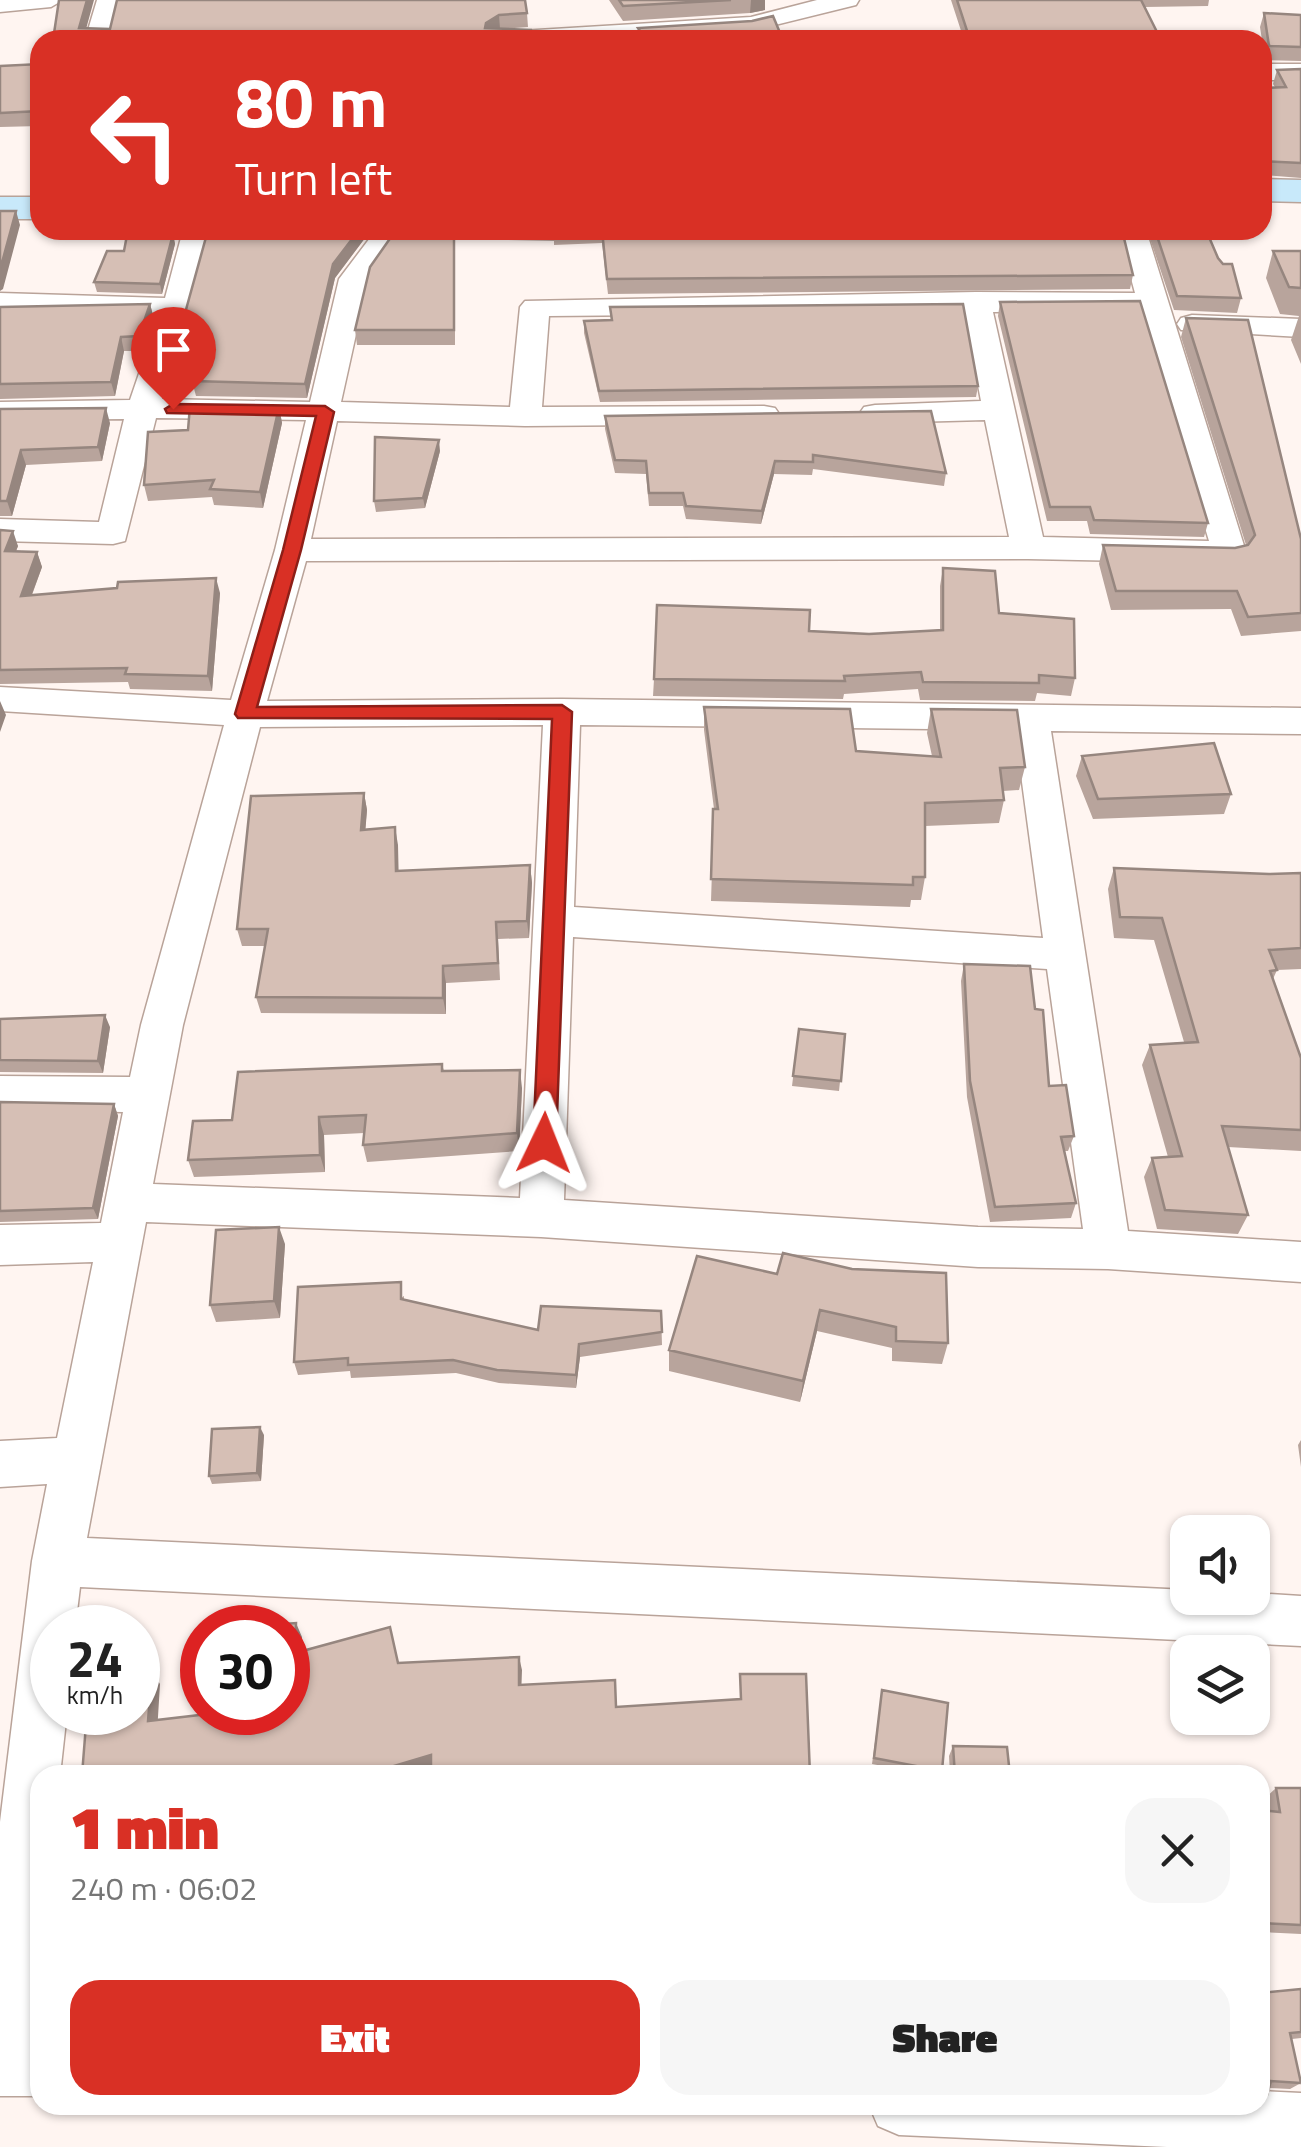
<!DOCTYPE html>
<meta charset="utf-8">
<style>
body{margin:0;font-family:"Titillium Web",sans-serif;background:#f6f6f6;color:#222;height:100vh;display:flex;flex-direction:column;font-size:38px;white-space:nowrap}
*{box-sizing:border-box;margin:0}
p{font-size:32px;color:#767676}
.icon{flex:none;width:55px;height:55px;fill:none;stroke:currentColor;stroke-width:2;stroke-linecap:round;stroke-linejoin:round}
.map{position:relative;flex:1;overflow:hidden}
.side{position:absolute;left:30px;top:1765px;width:1240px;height:350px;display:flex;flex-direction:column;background:#fff;border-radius:30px;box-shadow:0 2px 8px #0004}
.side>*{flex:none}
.top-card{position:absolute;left:30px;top:30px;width:1242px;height:210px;border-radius:30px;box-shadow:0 2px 8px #0004;background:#d93025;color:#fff;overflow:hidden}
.buttons{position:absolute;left:1170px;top:1515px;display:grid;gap:20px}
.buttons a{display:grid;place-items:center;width:100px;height:100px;border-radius:20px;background:#fff;box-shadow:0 2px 8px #0004;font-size:50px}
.speed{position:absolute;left:30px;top:1605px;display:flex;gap:20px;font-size:50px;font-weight:700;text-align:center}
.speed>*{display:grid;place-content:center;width:130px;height:130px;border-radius:50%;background:#fff;box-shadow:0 2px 8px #0004;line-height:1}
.speed small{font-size:25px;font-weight:400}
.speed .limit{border:15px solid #d22;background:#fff;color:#111}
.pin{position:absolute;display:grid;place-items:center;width:85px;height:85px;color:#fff;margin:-102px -42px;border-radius:50% 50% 50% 0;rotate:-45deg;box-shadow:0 0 10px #0007}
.pin .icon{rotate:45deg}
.me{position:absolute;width:110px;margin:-55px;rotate:2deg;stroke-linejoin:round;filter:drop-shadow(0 0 8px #0008)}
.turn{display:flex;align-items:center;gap:35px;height:210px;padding:0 40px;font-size:45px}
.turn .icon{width:130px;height:130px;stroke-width:2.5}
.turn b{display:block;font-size:70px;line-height:85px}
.round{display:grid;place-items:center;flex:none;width:105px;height:105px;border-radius:30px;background:#f6f6f6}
.head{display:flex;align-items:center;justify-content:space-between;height:170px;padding:0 40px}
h1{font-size:60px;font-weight:800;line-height:75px;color:#d93025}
.cta{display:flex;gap:20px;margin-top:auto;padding:20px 40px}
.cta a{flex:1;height:115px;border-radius:30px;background:#d93025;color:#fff;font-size:40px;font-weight:800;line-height:115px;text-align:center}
.cta a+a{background:#f6f6f6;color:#222}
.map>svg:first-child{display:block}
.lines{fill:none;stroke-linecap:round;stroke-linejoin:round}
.street-casing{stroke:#b9a399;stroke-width:3}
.secondary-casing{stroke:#b9a399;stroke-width:3}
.street{fill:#fff;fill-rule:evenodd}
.secondary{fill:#c8e9fa;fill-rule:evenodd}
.wall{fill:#b8a49c}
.shaded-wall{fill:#96867f}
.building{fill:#d6bfb5;stroke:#96867f;stroke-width:2.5}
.route{fill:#d93025;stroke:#8d1f18;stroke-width:2.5}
</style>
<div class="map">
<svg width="1301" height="2147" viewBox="0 0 1301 2147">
<rect width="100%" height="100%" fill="#fff5f1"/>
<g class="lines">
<defs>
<path id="street" d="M0 0H63L51 7 0 12Z
M97 0H121L111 40H85Z
M817 0H859L856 5 751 31 619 40H489L502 32 751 17Z
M1262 64H1301V80H1262Z
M183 230H211L192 307 162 399 310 402 339 279 376 230H405L368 280 341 402 510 407 520 307 525 301 976 292 1135 293 1118 230H1146L1246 552 1241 560 1229 563 1028 559 306 561 267 701 562 699 1301 708V734L1051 731 1128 1231 1301 1242V1282L1108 1269 978 1267 541 1237 146 1222 87 1538 1188 1590V1598H1252V1593L1301 1596V1646L80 1587 75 1628H52V1712H67L60 1775H40V1966L33 2036H40V2096H0V1822L32 1561 47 1484 0 1487V1441L57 1438 93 1262 0 1265V1225L101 1223 123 1112 0 1110V1076L130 1077 141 1025 224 725 0 711V687L231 700 275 550 306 420 156 418 125 541 113 544 0 541V519L99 522 124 419 0 420V402L130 400 159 315 0 311V293L165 298ZM1140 311 1209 541 1043 537 993 312ZM964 312 981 401 875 405 864 407 859 414 864 421 875 423 985 420 1009 537 311 539 337 421 525 426 764 424 775 422 780 415 775 408 764 406 542 407 549 316ZM543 725 520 1198 153 1184 183 1025 260 727ZM580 725 1015 730 1043 938 574 907ZM573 937 1047 969 1083 1229 978 1227 564 1200Z
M1192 315 1301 319V337L1181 330 1177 324 1181 318Z
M1260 2091 1301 2093V2147H1167L899 2135 878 2126 869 2105H1260Z"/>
<path id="secondary" d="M1262 179 1301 180V202L1262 201Z
M0 197H40V219H0Z"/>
</defs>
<use href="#street" class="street-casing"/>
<use href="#secondary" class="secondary-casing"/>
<use href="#street" class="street"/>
<use href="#secondary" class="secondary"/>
</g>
<path class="wall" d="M609 0H765V10L750 13 623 21Z
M951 0H1209L1208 6 1145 7 1161 40H964Z
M527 13 528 27 500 29 53 40 86 28 110 29Z
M1264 13 1301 15V61L1265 60 1260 27Z
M638 28 783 40H638Z
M40 64V126L0 127V66Z
M1301 69V178L1262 175V88L1275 87 1273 84 1277 70Z
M396 230H1122L1133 275 1130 289 608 294 602 243 554 245V241L455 239V345H357L355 330Z
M1147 230H1206L1218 258 1241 298 1237 313 1174 310Z
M173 234 175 244 162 294 97 292 94 282 124 251Z
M365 238 335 278 307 398 196 396 192 381 194 349 182 350 179 335Z
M1273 251H1301V364L1291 340 1299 316 1280 314 1266 278Z
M1000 302 1208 523 1204 537 1090 534 1087 521H1047L998 316Z
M150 304 154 319 143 351H124L115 396 0 399V307Z
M610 307 978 386 976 397 600 402 584 333V321L611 320Z
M1186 318 1301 539V631L1241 636 1231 609 1111 610 1099 564 1103 545 1235 548 1246 545 1181 337Z
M279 407 282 423 263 508 214 505 212 497 148 501 144 485 188 430Z
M0 409 110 423 102 461 26 465 12 516H0Z
M605 416 946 473 944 486 813 469 812 475 774 474 761 524 686 519 683 506H649L646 474 615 473 605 429Z
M440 451 425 508 376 512 374 501Z
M0 530 18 546 16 551 37 552 42 567 32 595 220 593 212 691 130 689 128 682 0 684Z
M943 568 1075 678 1071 696 1037 693 1035 701 920 700 918 689 844 694 843 699 653 696 654 679 869 634 940 630V586Z
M704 707 856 751 932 756 927 733 931 709 1025 767 1019 790 1003 791 1004 800 999 823 925 826V877L921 900H911L910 907 711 901 714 809 704 730Z
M1082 756 1231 794 1224 814 1093 819 1076 776Z
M364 793 367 810 365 830 398 845V871L530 865 532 883 529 938 498 939 500 980 446 983V1014L261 1013 256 997 265 946H242L237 929Z
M1114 868 1269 874 1301 873V969L1277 970 1273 979 1301 1058V1151L1228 1147 1248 1215 1238 1234 1157 1229 1144 1177 1152 1158 1168 1157 1142 1065 1150 1045 1184 1042 1154 940 1114 938 1108 889Z
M964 964 1035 1009 1049 1086 1074 1136 1068 1151H1065L1076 1203 1071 1218 990 1222 967 1097 961 981Z
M0 1019 110 1027 103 1073 0 1072Z
M799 1029 845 1034 839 1091 792 1086Z
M442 1064 444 1071 522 1088 519 1151 367 1162 363 1145 364 1133 324 1135 325 1172 194 1177 188 1160 232 1120Z
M0 1102 114 1104 118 1116 98 1219 0 1222Z
M285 1244 280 1318 216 1322 210 1305Z
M697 1256 948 1343 942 1364 892 1361V1348L817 1331 800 1402 669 1371V1350Z
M404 1296V1299L538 1330 661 1311 662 1345 580 1357 576 1388 499 1383 456 1373 351 1378 350 1371 298 1375 294 1362Z
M264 1435 261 1481 212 1484 209 1476Z
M1301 1440V1467L1298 1445Z
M882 1690 942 1771 940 1775H931L872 1764Z
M953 1746 1010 1775H950L949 1756Z
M1276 1788H1301V1934L1260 1932V1810L1268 1811 1265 1798Z
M1301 1989V2038L1292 2039 1301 2083 1290 2089 1270 2088 1267 2095 1260 2099V1993Z"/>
<path class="shaded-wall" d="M87 0H94L83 40 79 28Z
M751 0H765V10L750 13Z
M499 15 500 29 486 40V23Z
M16 211 20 225 3 289 0 291V270Z
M359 230H364L365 238 335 278 307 398 305 384 333 264Z
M173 234 175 244 162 294 160 284Z
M150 304 154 319 143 351 139 336Z
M121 337 124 351 115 396 111 382Z
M279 407 282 423 263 508 260 492Z
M106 408 110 423 102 461 98 447Z
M439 440 440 451 425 508 423 498Z
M21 450 26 465 12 516 7 501Z
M775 461 774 474 761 524 762 511Z
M13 531 18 546 10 566 5 551Z
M37 552 42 567 26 610 21 596Z
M216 578 220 593 212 691 208 676Z
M0 701 6 715 0 732Z
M364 793 367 810 364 848 361 830Z
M395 827 398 845 399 889 396 871Z
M530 865 532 883 529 938 527 921Z
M443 966 446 983V1014L443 998Z
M105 1015 110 1027 103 1073 98 1061Z
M520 1070 522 1088 519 1151 517 1133Z
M114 1104 118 1116 98 1219 93 1208Z
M319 1117 324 1135 325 1172 320 1155Z
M279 1227 285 1244 280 1318 274 1301Z
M820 1310 817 1331 800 1402 803 1381Z
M579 1344 580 1357 576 1388V1375Z
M260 1427 264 1435 261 1481 257 1473Z
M296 1623 302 1637 301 1666 295 1653Z
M519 1657 522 1670 521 1698 519 1685Z
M152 1671 160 1684 157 1733 148 1721Z
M431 1755 435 1767 408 1775H364Z"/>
<path class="building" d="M59 0H87L79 28 110 29 117 0H525L527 13 499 15 486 23 485 28 531 30 533 40H53Z
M619 0H731L623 6Z
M957 0H1141L1161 40H970Z
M1264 13 1301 15V47L1269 46Z
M773 16 783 40H646L638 28 752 21Z
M40 64V111L0 113V66Z
M1301 69V163L1262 161V88L1286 87 1277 70Z
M0 211H16L0 270Z
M208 230H359L333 264 305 384 192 381 196 335H179Z
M396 230H454V330H355L370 267Z
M602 230H1122L1133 275 607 279Z
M1155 230H1206L1218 258 1223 264H1232L1241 298 1177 296Z
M173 234 160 284 94 282 107 251H124L127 235Z
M1273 251H1301V288L1289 287Z
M1140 301 1208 523 1094 520 1090 507H1050L1000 302Z
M150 304 139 336 121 337 111 382 0 384V307Z
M963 304 978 386 599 391 584 321 612 320 610 307Z
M1186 318 1248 320 1301 539V613L1248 617 1237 591H1116L1103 545 1235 548 1248 545 1255 535Z
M190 406 279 407 260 492 210 489 214 480 144 485 148 432 188 430Z
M106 408 98 447 21 450 7 501H0V409Z
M931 411 946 473 813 455V462L775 461 762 511 686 506 683 493H649L646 461 615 460 605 416Z
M375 437 439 440 423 498 374 501Z
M0 530 13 531 5 551 37 552 21 596 117 588 118 582 216 578 208 676 125 674 127 668 0 670Z
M943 568 995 571 999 613 1074 619 1075 678 1039 675V683L923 682 921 672 844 676 845 681 654 679 657 605 810 610 809 631 869 634 943 630Z
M704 707 850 709 856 751 941 757 931 709 1017 710 1025 767 1000 768 1004 800 925 803V877H913V885L711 879 713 809H718Z
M1214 743 1231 794 1098 799 1082 756Z
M364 793 361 830 395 827 396 871 530 865 527 921 496 922 498 963 443 966V998L256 997 268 929H237L251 796Z
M1114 868 1269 874 1301 873V948L1269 950 1277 970 1270 971 1301 1058V1130L1222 1126 1248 1215 1165 1210 1152 1158 1182 1156 1150 1045 1198 1042 1162 918 1120 917Z
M964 964 1030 966 1035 1009 1043 1010 1049 1086 1066 1085 1074 1136 1061 1137 1076 1203 995 1207 970 1081Z
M105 1015 98 1061 0 1060V1019Z
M799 1029 845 1034 841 1081 793 1076Z
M442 1064V1071L520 1070 517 1133 363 1145 366 1115 319 1117 320 1155 188 1160 193 1121 232 1120 238 1072Z
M0 1102 114 1104 93 1208 0 1211Z
M279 1227 274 1301 210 1305 216 1230Z
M783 1253 852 1269 946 1273 948 1343 896 1341V1327L820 1310 803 1381 669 1350 697 1256 777 1274Z
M401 1282V1299L538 1330 541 1306 661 1311 662 1332 579 1344 576 1375 497 1370 453 1360 348 1365V1358L294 1362 298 1287Z
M260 1427 257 1473 209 1476 212 1429Z
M296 1623 295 1653 390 1627 398 1663 519 1657V1685L615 1680 616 1707 741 1699 740 1674H806L810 1775H431V1755L364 1775H82L87 1712H138V1672L152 1671 148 1721 225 1712H288V1628L240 1627Z
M882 1690 948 1703 942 1771 874 1758Z
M953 1746 1007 1747 1010 1775H955Z
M1276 1788H1301V1925L1260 1923V1810L1280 1812Z
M1301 1989V2032L1290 2033 1301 2083 1271 2081 1267 2095H1260V1993Z"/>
<path class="route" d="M173 404 325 406 334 412 301 550 257 707 562 705 572 712 556 1143 553 1150H536L533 1143 552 719 238 718 235 714 283 550 316 416 167 413 165 409Z"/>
</svg>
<div class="buttons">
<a><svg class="icon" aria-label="sound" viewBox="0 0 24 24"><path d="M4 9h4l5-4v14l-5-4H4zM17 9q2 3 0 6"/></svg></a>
<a><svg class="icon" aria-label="layers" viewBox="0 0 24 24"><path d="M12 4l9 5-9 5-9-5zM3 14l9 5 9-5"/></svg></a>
</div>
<div class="speed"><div>24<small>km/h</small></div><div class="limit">30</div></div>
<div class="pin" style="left:173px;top:409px;background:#d93025"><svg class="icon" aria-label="arrive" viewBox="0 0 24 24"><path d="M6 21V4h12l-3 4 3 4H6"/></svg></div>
<svg class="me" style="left:544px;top:1143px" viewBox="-20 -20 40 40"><path d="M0-17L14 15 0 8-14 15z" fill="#d93025" stroke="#fff" stroke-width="4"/></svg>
<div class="top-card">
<div class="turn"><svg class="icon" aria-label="left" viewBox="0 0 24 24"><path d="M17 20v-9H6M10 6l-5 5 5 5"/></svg><div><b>80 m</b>Turn left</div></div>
</div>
<section class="side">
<div class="head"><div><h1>1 min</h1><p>240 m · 06:02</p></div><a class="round"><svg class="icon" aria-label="close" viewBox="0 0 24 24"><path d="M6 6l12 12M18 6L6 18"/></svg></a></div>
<div class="cta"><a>Exit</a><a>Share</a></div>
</section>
</div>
